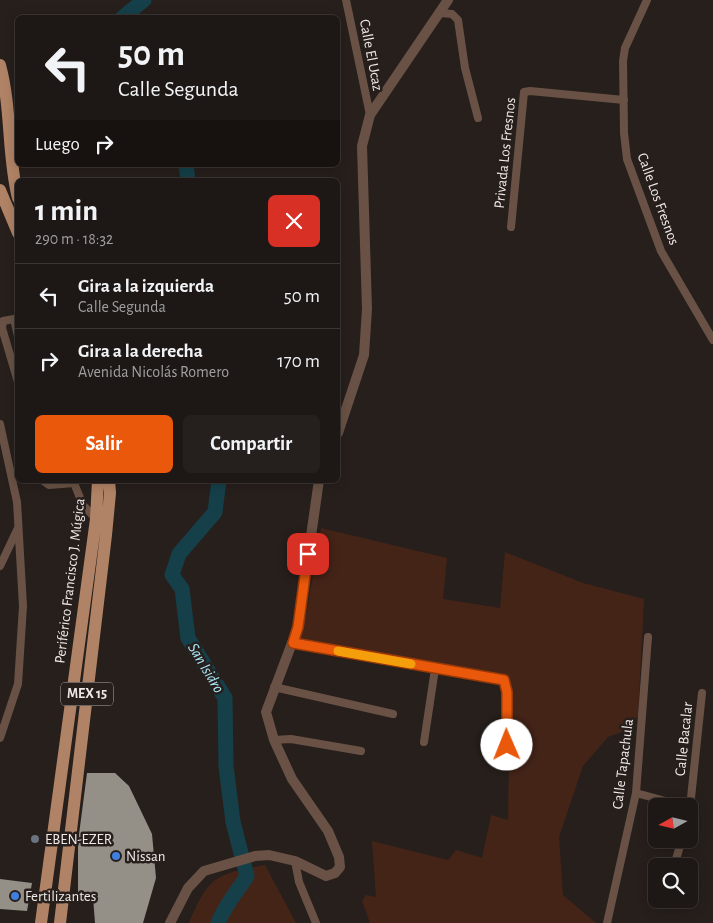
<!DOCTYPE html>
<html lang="es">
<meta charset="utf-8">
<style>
body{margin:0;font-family:"Alegreya Sans",sans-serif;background:#25201e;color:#f1f3f6;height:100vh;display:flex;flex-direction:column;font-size:19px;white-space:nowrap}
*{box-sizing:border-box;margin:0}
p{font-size:16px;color:#a09fa0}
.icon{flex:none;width:28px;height:28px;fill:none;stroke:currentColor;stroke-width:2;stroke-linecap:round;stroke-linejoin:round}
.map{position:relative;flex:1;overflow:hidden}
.drawer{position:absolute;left:15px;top:178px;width:325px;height:305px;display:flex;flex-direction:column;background:#1d1715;border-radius:8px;box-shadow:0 2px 12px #0003,0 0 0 1px #3b3634}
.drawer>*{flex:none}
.banner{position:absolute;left:15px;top:15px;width:325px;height:152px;border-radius:8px;box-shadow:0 2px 12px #0003,0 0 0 1px #3b3634;background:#1d1715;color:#f1f3f6;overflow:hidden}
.needle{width:32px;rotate:262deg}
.buttons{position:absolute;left:648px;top:798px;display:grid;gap:10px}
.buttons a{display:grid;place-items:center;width:50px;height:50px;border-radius:8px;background:#1d1715;box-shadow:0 2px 12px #0003,0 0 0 1px #3b3634;font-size:25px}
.pin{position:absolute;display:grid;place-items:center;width:42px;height:42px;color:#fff;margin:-21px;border-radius:10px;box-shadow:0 2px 8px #0006}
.me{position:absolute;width:55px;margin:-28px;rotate:359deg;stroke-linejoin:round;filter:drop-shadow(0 0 4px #0008)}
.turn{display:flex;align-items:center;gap:18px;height:105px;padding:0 20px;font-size:22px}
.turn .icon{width:65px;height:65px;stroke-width:2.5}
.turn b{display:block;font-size:35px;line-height:42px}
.then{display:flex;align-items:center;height:48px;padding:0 20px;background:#0003;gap:10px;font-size:19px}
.round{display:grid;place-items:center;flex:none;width:52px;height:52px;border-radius:8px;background:#25201e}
.overview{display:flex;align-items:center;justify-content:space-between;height:85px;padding:0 20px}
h1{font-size:30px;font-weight:700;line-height:38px}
.button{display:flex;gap:10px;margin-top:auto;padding:10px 20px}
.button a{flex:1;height:58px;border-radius:8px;background:#ea580c;color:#fff;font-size:20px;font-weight:700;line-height:58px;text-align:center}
.button a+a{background:#25201e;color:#f1f3f6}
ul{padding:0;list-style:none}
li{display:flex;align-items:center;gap:15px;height:65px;padding:0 20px;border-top:1px solid #3b3634}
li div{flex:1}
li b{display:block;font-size:19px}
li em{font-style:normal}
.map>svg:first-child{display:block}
.green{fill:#452418}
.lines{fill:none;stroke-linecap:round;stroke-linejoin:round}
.river{stroke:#15404a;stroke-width:15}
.building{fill:#948f87}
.minor{stroke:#695245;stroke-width:8}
.tertiary{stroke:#695245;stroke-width:10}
.primary{stroke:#b18366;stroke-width:12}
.route-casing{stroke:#983908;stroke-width:12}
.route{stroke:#ea580c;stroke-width:9}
.slow{stroke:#f59e0b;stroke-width:9}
.worship-dot{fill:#6b7280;stroke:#271f1c;stroke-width:2}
.shop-dot{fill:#3f7fe0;stroke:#271f1c;stroke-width:2}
.labels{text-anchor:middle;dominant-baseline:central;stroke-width:5;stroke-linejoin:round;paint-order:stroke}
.shield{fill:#271f1c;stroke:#b3acaa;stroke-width:1}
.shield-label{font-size:14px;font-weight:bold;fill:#efe9e7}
.street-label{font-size:15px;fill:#efe9e7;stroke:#271f1c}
.poi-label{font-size:15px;fill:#efe9e7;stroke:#271f1c;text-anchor:start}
.water-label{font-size:16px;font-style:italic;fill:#aae9fa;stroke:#271f1c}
</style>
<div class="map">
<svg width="713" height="923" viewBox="0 0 713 923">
<rect width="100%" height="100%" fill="#271f1c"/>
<path class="green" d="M321 528 447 558 443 599 500 608 505 552 583 583 644 599 638 716 624 731 608 737 583 766 559 837 563 895 596 923H370L362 901 366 895 376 897 372 841 448 860 456 850 482 858 491 815 508 820 510 691 507 678 503 675 299 641 306 615Z
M265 865 296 923H189C209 876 215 874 265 865Z"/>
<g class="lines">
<path class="river" d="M122 18 144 0
M186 165 188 180
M218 923C225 905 237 892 247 876L233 822 226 766 225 698 188 638 182 589 172 575 179 554 215 512 219 480"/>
</g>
<path class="building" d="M87 773H115L129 786 152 834 156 878 143 923H95L93 897 78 896V842Z
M0 879 32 883 27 911 0 909Z"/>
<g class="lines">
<path class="minor" d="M346 0 370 115
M647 0 625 48 623 61 624 133 627 159 661 251 713 340
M441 13 452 14 458 20 465 68 478 118
M511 227 524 92 530 91 624 100
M18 336 14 319 3 321 2 328 18 382
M0 424 17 502 23 606 18 684 0 738
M42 480 49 485 74 483
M69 480 74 483 83 505 96 519
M0 566 18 528
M293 643 504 680 507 692 506 762
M274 687 393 714
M274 740 291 739 361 751
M424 742 435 669
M636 793 684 806
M689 817 702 693
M295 861 299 882 316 923
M674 866 682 839
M607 923 636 793 648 637"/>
<path class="tertiary" d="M338 433 364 355 367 309 362 146 370 115 448 0
M170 923 188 888 204 871 255 856 269 855 295 861 326 876 335 873 340 867 339 857 328 831 292 779 274 740 266 712 298 627 319 480"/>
<path class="primary" d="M0 65C12 110 7 154 18 198
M0 190 18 233
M41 923 96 519 98 480
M60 923 106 535 110 493 109 480"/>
</g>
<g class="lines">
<defs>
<path id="route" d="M308 554 298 627 293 643 504 680 507 692V745"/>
</defs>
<use href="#route" class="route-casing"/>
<use href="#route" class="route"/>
<path class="slow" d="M338 651 411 664"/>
</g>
<circle class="worship-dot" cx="35" cy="839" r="5"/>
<g class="shop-dot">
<circle cx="116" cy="856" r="5"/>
<circle cx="15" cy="896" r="5"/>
</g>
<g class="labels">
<rect class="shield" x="61" y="682.5" width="52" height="23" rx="4"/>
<g class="shield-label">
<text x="87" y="694">MEX 15</text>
</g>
<g class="street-label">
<text transform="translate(371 55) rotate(79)">Calle El Ucaz</text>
<text transform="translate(505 153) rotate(-84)">Privada Los Fresnos</text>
<text transform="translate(658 199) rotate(70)">Calle Los Fresnos</text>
<text transform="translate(70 581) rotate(-83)">Periférico Francisco J. Múgica</text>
<text transform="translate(684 739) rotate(-84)">Calle Bacalar</text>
<text transform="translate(623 764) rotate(-83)">Calle Tapachula</text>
</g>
<g class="poi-label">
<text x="45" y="839">EBEN-EZER</text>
<text x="126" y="856">Nissan</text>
<text x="25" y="896">Fertilizantes</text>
</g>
<g class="water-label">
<text transform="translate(206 668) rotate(59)">San Isidro</text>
</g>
</g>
</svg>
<div class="buttons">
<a><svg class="needle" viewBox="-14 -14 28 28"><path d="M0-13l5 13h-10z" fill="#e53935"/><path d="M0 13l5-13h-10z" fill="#a09fa0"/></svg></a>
<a><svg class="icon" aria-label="search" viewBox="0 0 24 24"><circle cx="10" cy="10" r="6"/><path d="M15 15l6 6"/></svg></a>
</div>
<div class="pin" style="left:308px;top:554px;background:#d93025"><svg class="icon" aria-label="arrive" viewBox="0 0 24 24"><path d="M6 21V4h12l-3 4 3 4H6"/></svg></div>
<svg class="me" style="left:507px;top:745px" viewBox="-20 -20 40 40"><circle r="19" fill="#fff"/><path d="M0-13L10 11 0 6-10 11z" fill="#ea580c"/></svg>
<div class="banner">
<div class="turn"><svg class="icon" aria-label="left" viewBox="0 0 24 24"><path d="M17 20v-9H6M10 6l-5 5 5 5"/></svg><div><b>50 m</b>Calle Segunda</div></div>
<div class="then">Luego<svg class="icon" aria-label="right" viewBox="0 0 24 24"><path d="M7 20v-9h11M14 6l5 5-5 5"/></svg></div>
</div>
<section class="drawer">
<div class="overview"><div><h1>1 min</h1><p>290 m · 18:32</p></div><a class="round" style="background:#d93025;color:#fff"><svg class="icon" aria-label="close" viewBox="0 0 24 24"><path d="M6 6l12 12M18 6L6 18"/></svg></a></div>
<ul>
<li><svg class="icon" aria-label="left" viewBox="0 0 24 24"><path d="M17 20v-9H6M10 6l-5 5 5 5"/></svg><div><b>Gira a la izquierda</b><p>Calle Segunda</p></div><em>50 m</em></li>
<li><svg class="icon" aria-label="right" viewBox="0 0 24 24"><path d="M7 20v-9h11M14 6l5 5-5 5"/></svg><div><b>Gira a la derecha</b><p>Avenida Nicolás Romero</p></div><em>170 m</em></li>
</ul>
<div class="button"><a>Salir</a><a>Compartir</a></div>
</section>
</div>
